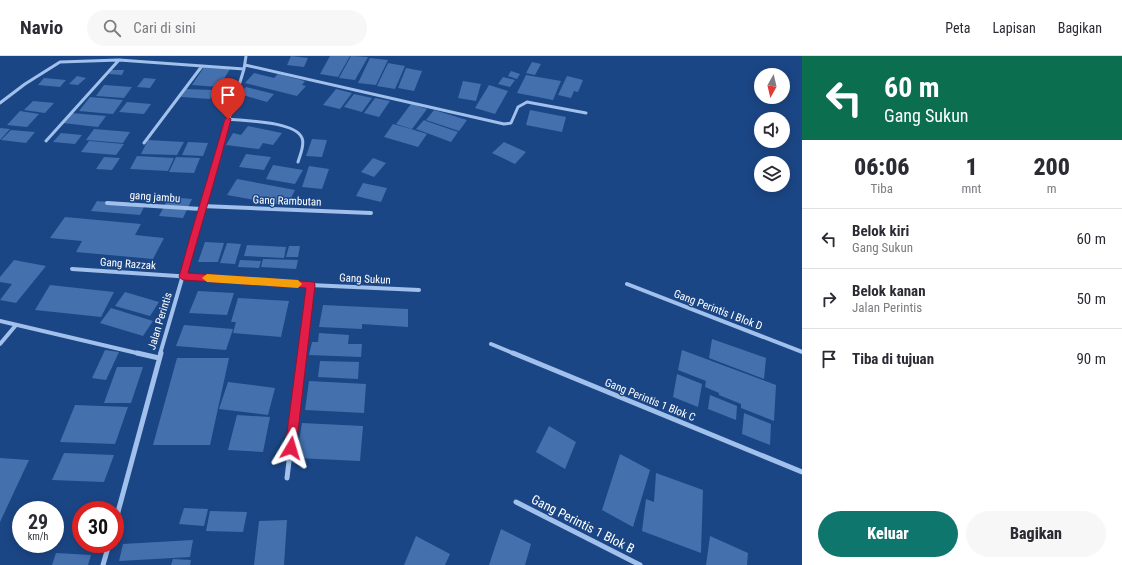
<!DOCTYPE html>
<html lang="id">
<style>
body{margin:0;font-family:"Roboto Condensed",sans-serif;background:#f7f7f7;color:#2b2b33;height:100vh;display:flex;flex-direction:column;font-size:15px;white-space:nowrap}
*{box-sizing:border-box;margin:0}
p{font-size:13px;color:#7c7c81}
.icon{flex:none;width:22px;height:22px;fill:none;stroke:currentColor;stroke-width:2;stroke-linecap:round;stroke-linejoin:round}
.map{position:relative;flex:1;overflow:hidden}
.panel{display:flex;flex-direction:column;background:#fff;width:320px}
.panel>*{flex:none}
.hud{background:#0b6e4f;color:#fff;overflow:hidden}
.needle{width:26px;rotate:188deg}
.buttons{position:absolute;left:754px;top:12px;display:grid;gap:8px}
.buttons a{display:grid;place-items:center;width:36px;height:36px;border-radius:50%;background:#fff;box-shadow:0 2px 10px #0003;font-size:20px}
.speed{position:absolute;left:12px;top:445px;display:flex;gap:8px;font-size:20px;font-weight:700;text-align:center}
.speed>*{display:grid;place-content:center;width:52px;height:52px;border-radius:50%;background:#fff;box-shadow:0 2px 10px #0003;line-height:1}
.speed small{font-size:10px;font-weight:400}
.speed .limit{border:6px solid #d22;background:#fff;color:#111}
.pin{position:absolute;display:grid;place-items:center;width:34px;height:34px;color:#fff;margin:-41px -17px;border-radius:50% 50% 50% 0;rotate:-45deg;box-shadow:0 0 4px #0007}
.pin .icon{rotate:45deg}
.me{position:absolute;width:44px;margin:-22px;rotate:7deg;stroke-linejoin:round;filter:drop-shadow(0 0 3px #0008)}
.turn{display:flex;align-items:center;gap:14px;height:84px;padding:0 16px;font-size:18px}
.turn .icon{width:52px;height:52px;stroke-width:2.5}
.turn b{display:block;font-size:28px;line-height:34px}
.eta{display:flex;justify-content:space-evenly;align-items:center;height:68px;text-align:center}
.eta b{font-size:24px;font-weight:800;line-height:28px}
.action{display:flex;gap:8px;margin-top:auto;padding:8px 16px}
.action a{flex:1;height:46px;border-radius:24px;background:#0f766e;color:#fff;font-size:16px;font-weight:800;line-height:46px;text-align:center}
.action a+a{background:#f7f7f7;color:#2b2b33}
ul{padding:0;list-style:none}
li{display:flex;align-items:center;gap:12px;height:60px;padding:0 16px;border-top:1px solid #e1e1e2}
li div{flex:1}
li b{display:block;font-size:15px}
li em{font-style:normal}
header{display:flex;align-items:center;gap:24px;box-sizing:border-box;height:56px;padding:0 20px;background:#fff;border-bottom:1px solid #e1e1e2}
header strong{font-size:19px}
nav{display:flex;gap:22px;margin-inline-start:auto;font-size:14px}
.search{width:280px;height:36px;background:#f7f7f7;display:flex;align-items:center;gap:10px;box-sizing:border-box;padding:0 14px;border-radius:22px;color:#7c7c81;font-size:15px}
main{display:flex;flex:1;min-height:0}
.map>svg:first-child{display:block}
.building{fill:#4470ae}
.lines{fill:none;stroke-linecap:round;stroke-linejoin:round}
.minor-far2{stroke:#a1c0eb;stroke-width:3}
.minor-far1{stroke:#a1c0eb;stroke-width:4}
.minor{stroke:#a1c0eb;stroke-width:5}
.route{fill:#e11d48;stroke:#92132f}
.slow{fill:#f59e0b}
.labels{text-anchor:middle;dominant-baseline:central;stroke-width:3;stroke-linejoin:round;paint-order:stroke}
.street-label{font-size:11px;fill:#fff;stroke:#1b4685}
.near-street-label{font-size:13px;fill:#fff;stroke:#1b4685}
</style>
<header>
<strong>Navio</strong>
<div class="search"><svg class="icon" aria-label="search" viewBox="0 0 24 24"><circle cx="10" cy="10" r="6"/><path d="M15 15l6 6"/></svg>Cari di sini</div>
<nav><a>Peta</a><a>Lapisan</a><a>Bagikan</a></nav>
</header>
<main>
<div class="map">
<svg width="802" height="509" viewBox="0 0 802 509">
<rect width="100%" height="100%" fill="#1b4685"/>
<path class="building" d="M291 0 308 2 304 11 287 9Z
M330 0H350L338 21 320 18Z
M351 0 368 1 355 24 339 22Z
M370 2 388 4 376 29 358 27Z
M532 6 541 8 535 19 526 17Z
M388 7 405 10 395 33 377 30Z
M204 11 230 13 219 31 192 29Z
M406 12 422 15 414 35 398 32Z
M112 14H124L122 19 109 18Z
M511 15 520 18 517 23 508 20Z
M254 17 274 22 278 18 305 25 302 29 306 30 297 40 245 27Z
M526 19 561 25 553 44 517 37Z
M77 20 86 22 78 29 69 28Z
M567 20 583 24 578 36 574 35 571 42 558 39Z
M503 21 515 24 510 31 498 28Z
M44 22 66 24 60 31 38 29Z
M144 22 156 23 150 32 137 31Z
M463 25 481 28 476 45 458 42Z
M104 29 132 31 124 42 96 40Z
M489 29 508 35 495 58 475 52Z
M246 31 274 38 267 46 239 38Z
M186 33 214 34 210 43 181 41Z
M336 33 352 37 340 53 323 49Z
M354 38 372 42 362 56 344 51Z
M90 41 123 44 113 58 79 55Z
M375 42 390 45 379 61 364 57Z
M33 45 54 47 45 57 24 54Z
M127 46 151 48 144 58 119 56Z
M411 48 427 53 412 73 396 68Z
M434 54 467 64 459 75 426 64Z
M530 54 566 61 562 76 526 69Z
M20 55 39 58 27 71 7 69Z
M71 57 106 60 98 71 63 67Z
M424 64 426 65 458 76 451 86 416 73Z
M393 68 411 73 427 78 418 91 384 81Z
M248 70 282 77 273 89 263 87 259 93 226 89 233 77 241 79Z
M0 72 10 73 0 84Z
M94 73 130 76 123 87 86 84Z
M11 74 35 76 26 87 1 84Z
M61 77 82 79 75 88 53 86Z
M312 83 327 84 322 101 306 100Z
M148 84 184 86 177 99 141 98Z
M89 85 124 88 116 99 81 96Z
M188 86 208 87 203 100 182 99Z
M504 86 526 96 515 108 492 97Z
M246 98 271 101 264 114 239 111Z
M137 100 174 102 168 115 130 113Z
M104 101 120 102 112 114 96 113Z
M176 101 200 102 194 117 169 116Z
M373 102 386 107 374 121 361 116Z
M273 109 303 114 295 128 266 123Z
M309 110 329 113 322 133 302 131Z
M237 123 295 134 287 150 227 139Z
M363 127 387 132 381 146 356 140Z
M169 141 192 143 183 162 159 160Z
M97 145 145 149 140 159 91 155Z
M65 161 141 168 135 179 164 182 153 203 76 196 82 185 50 182Z
M205 186 224 187 218 206H198Z
M227 187 241 188 235 208 220 207Z
M247 189 286 191 284 202 244 200Z
M289 190H300L298 201H286Z
M263 203 298 204 296 213 261 211Z
M14 204 46 210 16 247 0 244 12 228 0 226V221Z
M240 204 261 205 259 212 238 211Z
M50 229 114 236 101 261 35 254Z
M198 235 234 237 227 259 189 257Z
M125 236 159 246 150 260 115 250Z
M238 242 289 245 281 281 233 277 236 266H231Z
M323 249 408 253V271L362 268V273L319 271Z
M111 252 153 265 143 280 100 267Z
M184 269 233 273 226 294 176 290Z
M319 277 349 279 348 288H362L361 301 309 299 312 286H318Z
M712 283 766 302 764 323 709 302Z
M105 294 119 296 106 324 92 322Z
M682 294 776 329 774 365 741 352V348L719 339V337L705 331 706 325 678 314Z
M177 302H229L210 389H153Z
M320 305 359 306 358 323 318 321Z
M117 311H143L131 347H104Z
M677 318 702 328 698 351 673 341Z
M309 325 366 328 364 357 305 354Z
M228 326 275 332 268 359 219 353Z
M710 339 737 350 736 364 708 353Z
M75 349 128 351 115 388 60 386Z
M744 357 771 368 770 389 742 378Z
M237 359 270 361 263 396 228 394Z
M302 367 363 370 360 405 296 402Z
M549 370 576 386 565 413 536 396Z
M64 397 114 399 104 426 52 424Z
M620 398 650 414 633 471 602 454Z
M0 402 29 404 0 466Z
M656 417 703 434 701 497 642 475 646 443 654 446Z
M184 452 208 453 204 470 179 468Z
M210 455 247 456 243 476 206 475Z
M287 464 284 509H254L259 465Z
M501 473 531 488 525 509H489Z
M416 480 450 498 445 509H404Z
M710 480 748 497 747 509H706Z
M193 484 190 501 119 505 123 488Z
M56 497 91 499 88 509H52Z
M173 503 191 504 190 509H171Z"/>
<g class="lines">
<path class="minor-far2" d="M245 9 504 68 511 67 518 51 527 46 586 57
M0 47 25 28 60 6 119 4 244 13
M228 63C244 65 295 65 302 82 305 89 300 99 298 106
M46 85 119 4
M144 87 202 10
M208 131 244 13 246 0"/>
<path class="minor-far1" d="M107 147 201 153
M202 150 371 157
M72 213 310 229 302 298
M627 228 802 296
M310 229 419 234
M0 265 141 298
M0 288 16 269
M491 288 515 298
M160 298 209 130"/>
<path class="minor" d="M137 297 159 302
M513 297 802 416
M287 422 302 297
M516 446 640 509
M115 467 161 297
M103 509 109 488"/>
</g>
<path class="route" d="M228 61 231 63C218 115 202 166 188 217L314 226 315 229 296 392 295 396 291 398 287 396 285 392 306 232 183 224 179 221C193 168 210 116 225 63Z"/>
<path class="slow" d="M207 218 298 224 302 228 298 232 207 226 202 222Z"/>
<g class="labels">
<g class="street-label">
<text transform="translate(155 141) rotate(4)">gang jambu</text>
<text transform="translate(287 145) rotate(2)">Gang Rambutan</text>
<text transform="translate(128 208) rotate(4)">Gang Razzak</text>
<text transform="translate(365 223) rotate(3)">Gang Sukun</text>
<text transform="translate(718 254) rotate(21)">Gang Perintis I Blok D</text>
<text transform="translate(160 265) rotate(-73)">Jalan Perintis</text>
<text transform="translate(650 344) rotate(22)">Gang Perintis 1 Blok C</text>
</g>
<g class="near-street-label">
<text transform="translate(583 468) rotate(27)">Gang Perintis 1 Blok B</text>
</g>
</g>
</svg>
<div class="buttons">
<a><svg class="needle" viewBox="-14 -14 28 28"><path d="M0-13l5 13h-10z" fill="#e53935"/><path d="M0 13l5-13h-10z" fill="#7c7c81"/></svg></a>
<a><svg class="icon" aria-label="sound" viewBox="0 0 24 24"><path d="M4 9h4l5-4v14l-5-4H4zM17 9q2 3 0 6"/></svg></a>
<a><svg class="icon" aria-label="layers" viewBox="0 0 24 24"><path d="M12 4l9 5-9 5-9-5zM3 14l9 5 9-5"/></svg></a>
</div>
<div class="speed"><div>29<small>km/h</small></div><div class="limit">30</div></div>
<div class="pin" style="left:228px;top:63px;background:#d93025"><svg class="icon" aria-label="arrive" viewBox="0 0 24 24"><path d="M6 21V4h12l-3 4 3 4H6"/></svg></div>
<svg class="me" style="left:291px;top:392px" viewBox="-20 -20 40 40"><path d="M0-17L14 15 0 8-14 15z" fill="#e11d48" stroke="#fff" stroke-width="4"/></svg>
</div>
<section class="panel">
<div class="hud">
<div class="turn"><svg class="icon" aria-label="left" viewBox="0 0 24 24"><path d="M17 20v-9H6M10 6l-5 5 5 5"/></svg><div><b>60 m</b>Gang Sukun</div></div>
</div>
<div class="eta">
<div><b>06:06</b><p>Tiba</p></div>
<div><b>1</b><p>mnt</p></div>
<div><b>200</b><p>m</p></div>
</div>
<ul>
<li><svg class="icon" aria-label="left" viewBox="0 0 24 24"><path d="M17 20v-9H6M10 6l-5 5 5 5"/></svg><div><b>Belok kiri</b><p>Gang Sukun</p></div><em>60 m</em></li>
<li><svg class="icon" aria-label="right" viewBox="0 0 24 24"><path d="M7 20v-9h11M14 6l5 5-5 5"/></svg><div><b>Belok kanan</b><p>Jalan Perintis</p></div><em>50 m</em></li>
<li><svg class="icon" aria-label="arrive" viewBox="0 0 24 24"><path d="M6 21V4h12l-3 4 3 4H6"/></svg><div><b>Tiba di tujuan</b></div><em>90 m</em></li>
</ul>
<div class="action"><a>Keluar</a><a>Bagikan</a></div>
</section>
</main>
